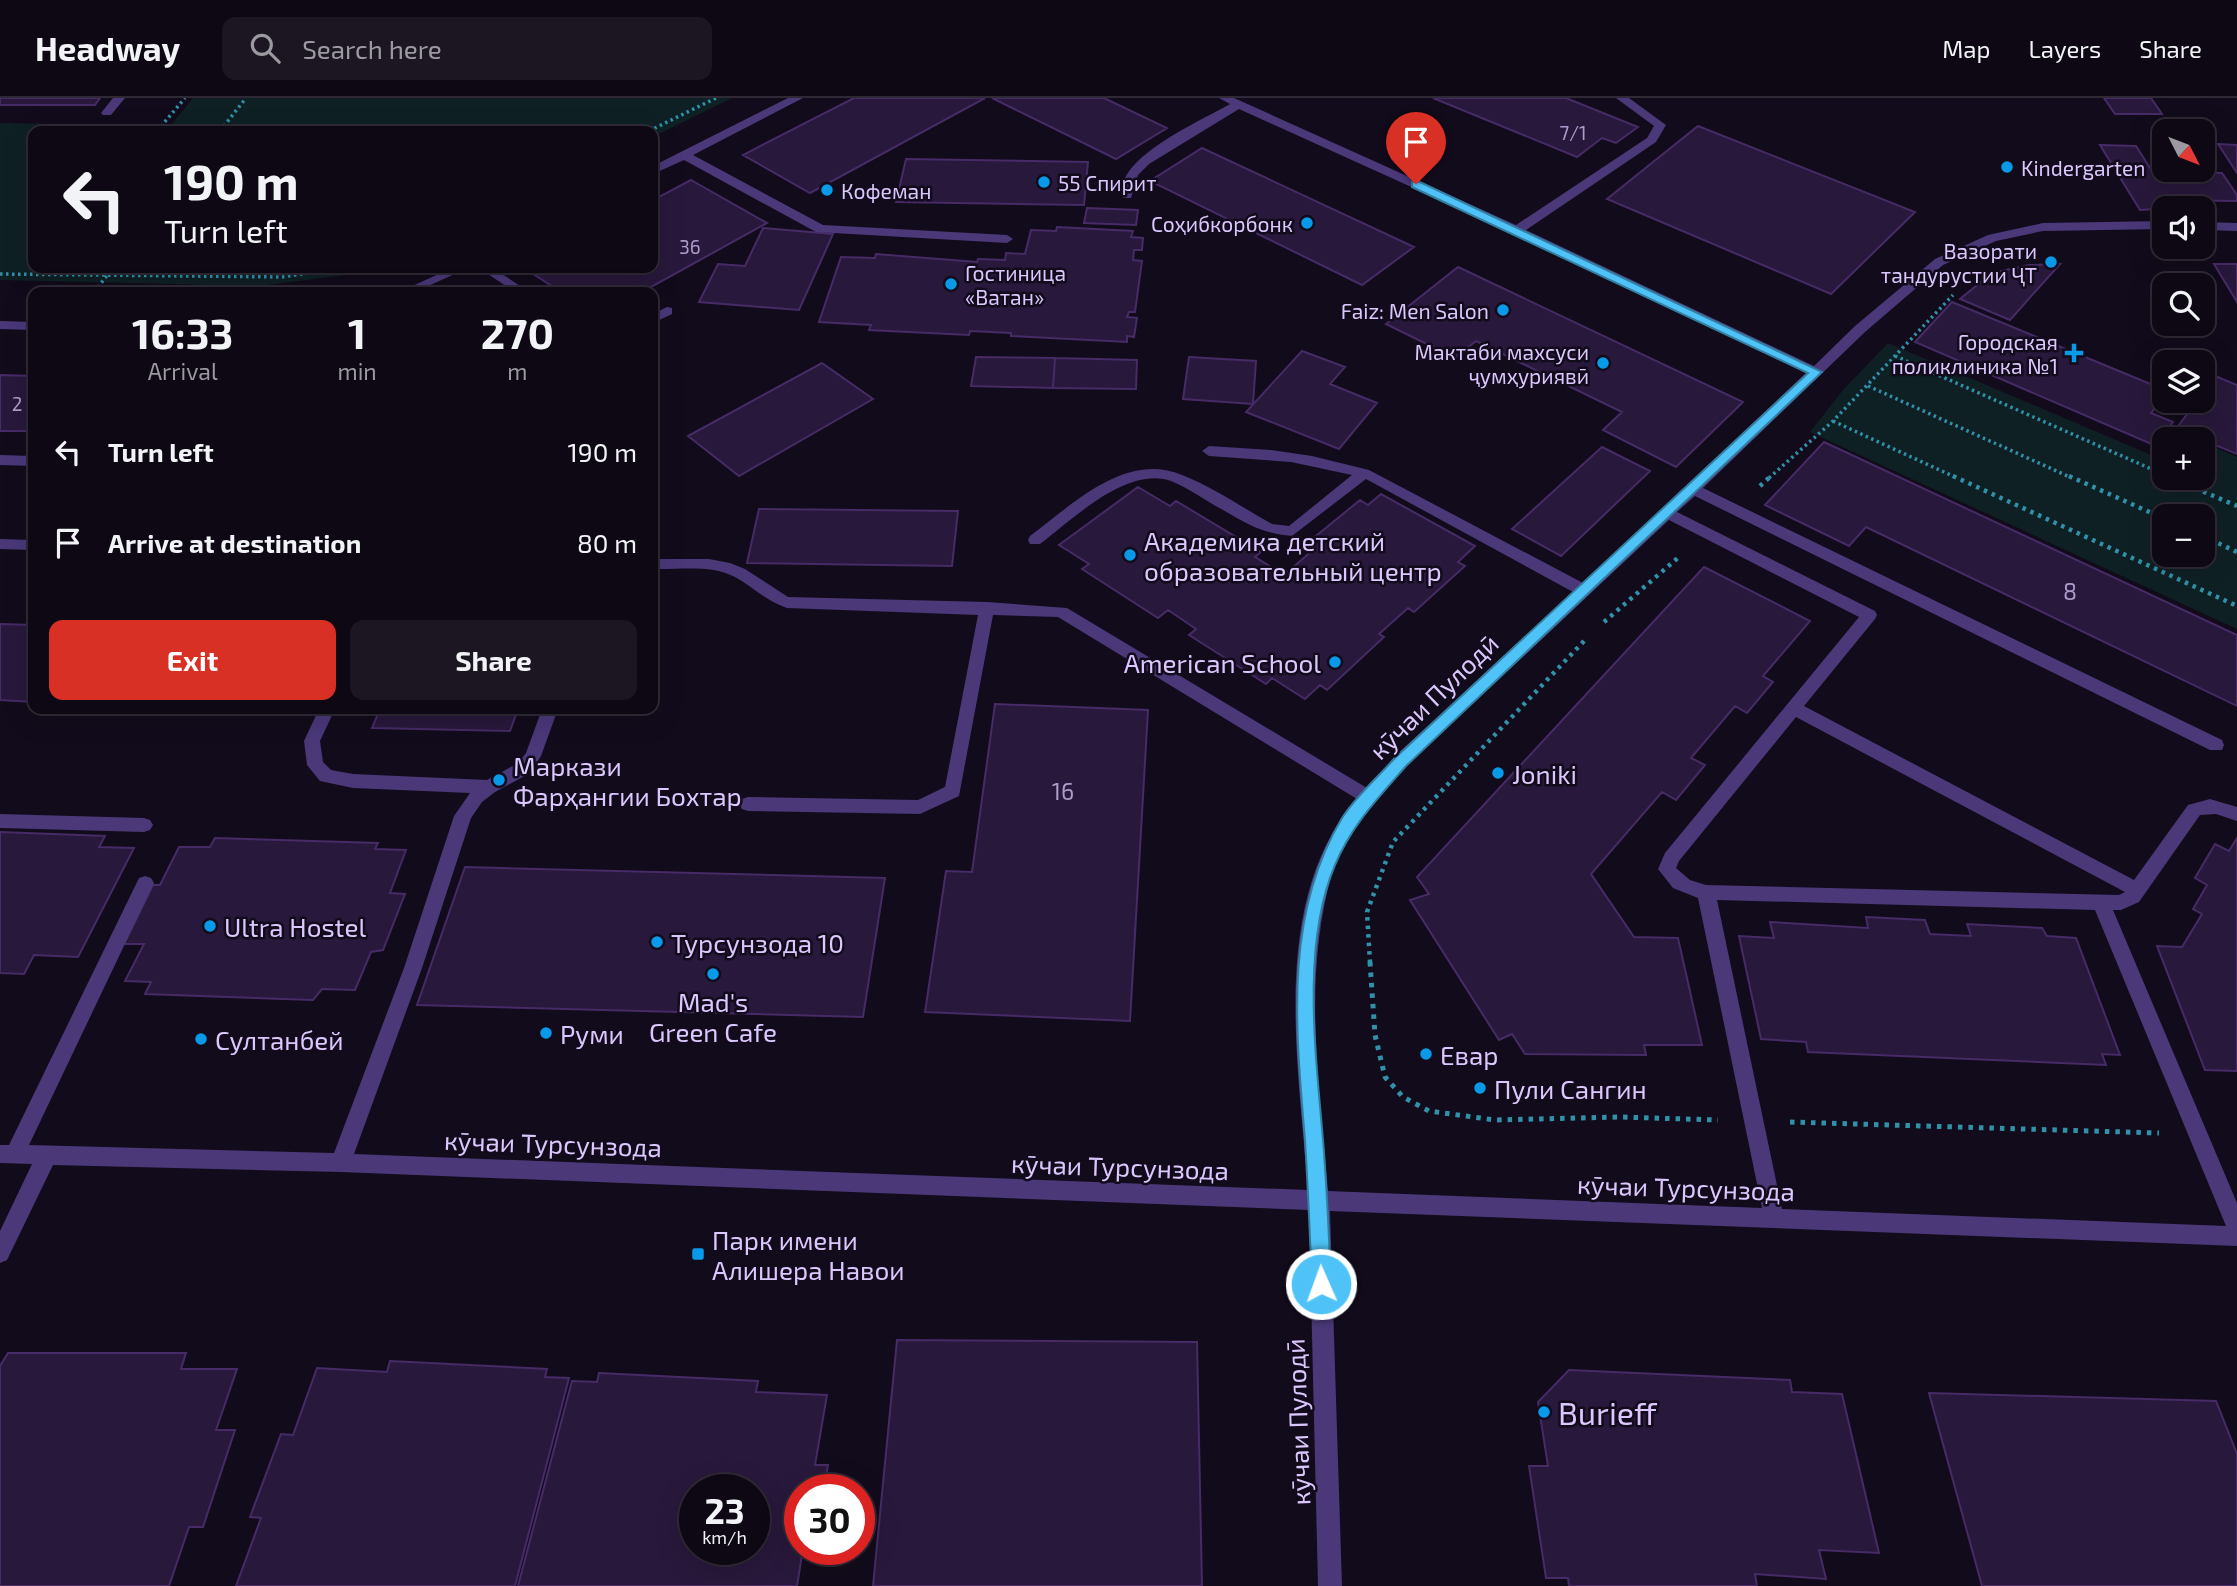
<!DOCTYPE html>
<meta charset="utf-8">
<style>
body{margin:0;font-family:"Exo 2",sans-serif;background:#1c1622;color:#f1f3f6;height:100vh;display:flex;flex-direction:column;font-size:26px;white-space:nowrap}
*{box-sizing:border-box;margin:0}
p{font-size:23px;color:#9b9aa0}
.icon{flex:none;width:38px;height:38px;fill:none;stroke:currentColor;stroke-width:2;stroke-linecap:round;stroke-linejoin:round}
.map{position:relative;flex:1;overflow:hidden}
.sheet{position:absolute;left:28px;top:189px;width:630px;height:427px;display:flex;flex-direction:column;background:#0e0814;border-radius:14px;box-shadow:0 7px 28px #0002,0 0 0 2px #2e2934}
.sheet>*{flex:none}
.banner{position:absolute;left:28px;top:28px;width:630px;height:147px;border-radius:14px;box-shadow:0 7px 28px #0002,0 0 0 2px #2e2934;background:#0e0814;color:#f1f3f6;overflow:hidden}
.needle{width:46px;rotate:132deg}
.buttons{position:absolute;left:2152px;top:21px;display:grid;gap:14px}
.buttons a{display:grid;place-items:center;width:63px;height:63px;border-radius:14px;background:#0e0814;box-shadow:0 7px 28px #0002,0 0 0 2px #2e2934;font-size:35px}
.speed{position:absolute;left:679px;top:1376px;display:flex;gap:14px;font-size:35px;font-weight:700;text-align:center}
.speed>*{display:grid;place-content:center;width:91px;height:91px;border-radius:50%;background:#0e0814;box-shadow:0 7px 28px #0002,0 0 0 2px #2e2934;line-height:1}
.speed small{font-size:18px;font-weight:400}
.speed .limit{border:10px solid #d22;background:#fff;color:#111}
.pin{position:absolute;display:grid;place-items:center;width:60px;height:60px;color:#fff;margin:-72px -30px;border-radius:50% 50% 50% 0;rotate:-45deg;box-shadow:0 0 7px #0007}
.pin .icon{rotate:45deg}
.me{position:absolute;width:77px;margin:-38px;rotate:358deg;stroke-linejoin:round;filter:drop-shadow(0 0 5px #0008)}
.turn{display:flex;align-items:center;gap:24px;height:147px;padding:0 21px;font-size:32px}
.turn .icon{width:91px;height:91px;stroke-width:2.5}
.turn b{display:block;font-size:49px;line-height:60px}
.eta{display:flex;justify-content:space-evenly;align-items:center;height:119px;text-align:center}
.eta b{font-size:42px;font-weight:700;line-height:49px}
.action{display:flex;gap:14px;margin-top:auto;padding:14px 21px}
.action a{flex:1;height:80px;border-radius:14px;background:#d93025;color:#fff;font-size:28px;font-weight:700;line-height:80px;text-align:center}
.action a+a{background:#1c1622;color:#f1f3f6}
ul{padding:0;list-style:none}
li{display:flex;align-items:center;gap:21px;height:91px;padding:0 21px}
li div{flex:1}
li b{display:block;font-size:26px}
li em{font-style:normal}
header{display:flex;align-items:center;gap:42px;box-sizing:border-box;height:98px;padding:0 35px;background:#0e0814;border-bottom:2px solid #2e2934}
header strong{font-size:33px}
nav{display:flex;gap:38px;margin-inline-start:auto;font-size:24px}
.search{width:490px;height:63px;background:#1c1622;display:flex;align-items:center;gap:18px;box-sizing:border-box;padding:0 24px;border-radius:14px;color:#9b9aa0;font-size:26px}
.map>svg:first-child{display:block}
.green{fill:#0f2025;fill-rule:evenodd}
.building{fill:#28183b;stroke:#462b66;stroke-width:2;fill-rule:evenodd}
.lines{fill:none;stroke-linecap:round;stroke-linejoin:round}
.path-far2{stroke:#3091a8;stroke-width:3.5;stroke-dasharray:2.5 3.5;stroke-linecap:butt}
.path-far1{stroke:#3091a8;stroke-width:4.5;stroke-dasharray:3.5 5;stroke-linecap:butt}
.path{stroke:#3091a8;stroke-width:5;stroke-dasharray:4.5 6;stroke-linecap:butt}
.minor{fill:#4a3879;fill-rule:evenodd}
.route{fill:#4fc3f7;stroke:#337fa1;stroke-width:2}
.poi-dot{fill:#089ae9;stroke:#120b1b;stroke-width:2.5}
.labels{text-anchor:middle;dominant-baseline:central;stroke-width:5;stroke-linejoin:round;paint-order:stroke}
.far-number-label{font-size:19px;fill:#ae9bcc}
.far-poi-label{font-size:21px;fill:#dbc7fd;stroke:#120b1b;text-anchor:end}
.number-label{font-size:23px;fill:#ae9bcc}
.poi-label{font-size:26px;fill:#dbc7fd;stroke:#120b1b;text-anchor:start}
.street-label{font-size:26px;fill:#dbc7fd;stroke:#120b1b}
.near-poi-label{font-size:32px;fill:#dbc7fd;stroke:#120b1b;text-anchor:start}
</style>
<header>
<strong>Headway</strong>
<div class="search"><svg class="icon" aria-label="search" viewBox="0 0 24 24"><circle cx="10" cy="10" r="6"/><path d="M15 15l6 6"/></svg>Search here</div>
<nav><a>Map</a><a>Layers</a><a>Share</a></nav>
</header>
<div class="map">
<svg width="2237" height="1488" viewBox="0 0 2237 1488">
<rect width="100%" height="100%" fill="#120b1b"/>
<path class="green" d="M193 0H732L653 39V33H33V170H367L346 177 259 188 0 182V25L170 28Z
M1888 245 2165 363V380H2203V344L2237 359V531L1810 334 1843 292ZM2165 418H2203V457H2165Z"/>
<path class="building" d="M0 0H100L95 7H0Z
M854 0H985L810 95 743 57Z
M992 0H1104L1167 30 1116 61Z
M1433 0H1566L1638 29 1616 45 1602 40 1577 59Z
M2104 0H2151L2162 16H2115Z
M1698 28 1915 114 1831 196 1607 101Z
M2218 46 2237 47V75Z
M2100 47 2136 48 2152 73 2222 75 2237 97V103L2165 102 2171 110 2140 112Z
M1202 50 1414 149 1362 187 1150 83Z
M906 61 1088 64 1084 107 896 104Z
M691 82 767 125 642 194H561L524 170H653V102Z
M1087 110 1138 112 1136 127 1084 125Z
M1057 129 1133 133 1131 139 1143 140 1142 152H1134L1133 162 1142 163 1135 214H1129L1127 219 1137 220 1134 239 1127 238V244L1011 238V235L970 233 969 237 869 232 871 227 819 224 841 159 875 160 876 156 977 164 978 161 1005 162 1006 155 1025 156 1031 132 1056 133Z
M763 130 833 136 799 212 699 204 718 166 745 168Z
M2060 166 2010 222 1960 201 1992 175 2029 167Z
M2214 166H2237V204Z
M1458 169 1743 304 1676 369 1603 332 1622 314 1476 243 1455 260 1386 226Z
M1952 204 2165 292V297L2151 315 2173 324 2156 348 1915 244Z
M1302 253 1345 269 1330 286 1377 305 1339 351 1246 314Z
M976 259 1055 260 1053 290 971 288Z
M1189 259 1256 263 1253 306 1183 301Z
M1055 260 1137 262 1136 291 1053 290Z
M822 265 873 301 739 378 688 338Z
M0 277 33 278V333H0Z
M2215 278 2237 287V356L2176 331 2197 303H2203V294Z
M1824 344 2237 537V608L1866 429 1849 448 1765 407Z
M1602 349 1650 373 1561 458 1512 431Z
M1138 389 1170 408 1176 403 1261 454 1255 459 1284 477 1313 452 1305 447 1360 402 1368 407 1381 396 1475 448 1458 464 1465 468 1414 514 1408 510 1379 536 1384 539 1327 592 1320 587 1305 601 1272 580 1266 586 1189 537 1196 531 1168 512 1158 520 1082 471 1089 466 1059 447Z
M759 411 958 413 952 468 747 465Z
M1704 469 1810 523 1763 578 1773 584 1747 615 1735 608 1691 660 1705 667 1676 702 1662 694 1591 776 1634 839 1678 840 1702 947H1644L1646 957 1525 956 1512 936 1499 942 1410 802 1429 796 1417 779Z
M0 526 33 527V604L0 602Z
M995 606 1148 612 1130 923 925 914 946 773 972 774Z
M380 611H518L510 633 372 630Z
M0 734 105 738 99 749 134 750 78 859 34 857 24 876 0 875Z
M215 740 378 745 375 751 406 752 390 795 405 796 383 852 371 854 355 892 322 891 313 902 145 896 151 884 125 883 144 846H124L153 787H160L179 749H210Z
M2237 740V973L2205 972 2157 848 2182 849 2202 816 2193 811 2207 787 2195 780 2215 746 2229 753Z
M465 769 885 780 863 919 417 907Z
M1866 819 1925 822 1930 836 1971 838 1967 826 2042 830 2047 838 2076 840 2120 957 2102 956 2106 967 1808 954 1806 944 1761 941 1739 838 1774 840 1770 824 1868 830Z
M897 1242 1197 1244 1202 1488H873Z
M8 1255H186L181 1271H237L216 1332H235L203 1429H189L169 1488H0V1268Z
M390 1263 547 1271 545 1279 569 1280 515 1488H236L261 1420 250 1419 281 1336 293 1337 317 1270 387 1274Z
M1569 1272 1790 1282 1792 1294 1842 1296 1879 1455 1819 1452 1826 1481 1755 1476 1757 1488H1569L1568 1480H1546L1529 1368H1548L1538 1304Z
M599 1275 758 1283 756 1294 827 1297 815 1367H828L824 1391H800V1451H803L797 1488H518L572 1283 597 1284ZM695 1391H754V1451H695Z
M1929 1295 2216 1303 2237 1356V1488H1982Z"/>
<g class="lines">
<path class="path-far2" d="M157 33 185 0
M220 33 246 0
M649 33 716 0
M0 176 282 179 343 170
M94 194 113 170
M1895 258 2165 377
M1868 288 2072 380
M1833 323 1957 380
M1769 380 1833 323 1953 197"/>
<path class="path-far1" d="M1953 378 2237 508
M2069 378 2165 421
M2172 380 2237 408
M1760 388 1771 378
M2203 438 2237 454
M1604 524 1680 458
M1370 865 1367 814 1393 744 1585 542"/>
<path class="path" d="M1370 864 1375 937 1385 979 1403 999 1429 1013 1495 1022 1620 1019 1718 1022
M1790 1024 2159 1035"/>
<path class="minor" d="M113 0H125L111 17H103L101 15Z
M788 0H803L693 57 823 127 1007 137 1013 141 1007 145 816 134 684 62 653 76V68Z
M1219 0H1234L1243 4 1516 127 1647 40 1654 28 1616 0H1629L1666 27 1656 44 1526 132 1814 268 1855 228 1935 161 1988 137 2043 125 2165 123V131L2043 133 1996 143 1943 167 1865 234 1703 390 2222 642 2224 647 2222 652H2210L1695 398 1677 414 1875 513 1877 517 1875 521 1804 608 2134 782 2188 707 2210 701 2237 709V723L2216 716 2200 717 2139 804 2121 812H2113L2237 1105V1148L1330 1113 1342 1488H1318L1309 1112 341 1074 53 1067 7 1162 0 1165V1133L32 1066 0 1065V1047H9L139 780 145 778 151 780 154 785 29 1047 334 1055 404 870 454 718 470 695 353 690 320 683 307 667 304 643 319 611H335L320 643 323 664 331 672 353 676 487 682 518 665 526 655 542 611H558L541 658 530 675 495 694 482 704 471 720 422 870 354 1056 1308 1092C1299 970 1268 801 1357 701L1058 519 993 517 959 698 920 716 748 713 742 711 739 706 742 701 748 699 918 702 945 689 978 517 787 510C766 503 753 489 735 479 711 466 679 472 653 471V461H709L730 465 745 471 788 499 987 504 1067 510 1367 690 1394 659 1573 494 1366 381 1292 438C1261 435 1249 427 1223 412 1206 403 1189 390 1171 383 1127 368 1073 421 1040 446H1030L1028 442 1030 438C1072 407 1125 353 1182 377 1213 389 1243 410 1272 426L1289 428 1352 377 1291 364 1209 358 1202 353 1209 348 1271 352 1312 358 1369 372 1583 485 1806 275 1513 135 1239 11 1149 66 1138 77 1131 100H1123C1111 61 1203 22 1230 6ZM1669 422 1859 519 1665 755 1658 771 1673 790 1698 800 1762 1110 1328 1093C1319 986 1302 877 1333 772 1352 707 1445 632 1495 585 1553 531 1610 477 1669 422ZM1796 619 2125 794 2119 797 1706 787 1690 782 1676 770 1679 763ZM1717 802 2095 812 2226 1128 1782 1111Z
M2203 124 2237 125V133L2203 132Z
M452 170H468L415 194H399Z
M479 170H493L529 194H515Z
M667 209 672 210V216L653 225V216Z
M0 223 33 224V232L0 231Z
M0 357 33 358V368L0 367Z
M0 441 33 442V452L0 451Z
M0 716 144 720 150 722 153 727 150 732 144 734 0 730Z"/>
</g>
<path class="route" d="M1412 84H1420L1822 274 1406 668C1378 700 1351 728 1335 767 1301 847 1316 958 1323 1042 1327 1090 1329 1138 1331 1186L1328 1193 1321 1196 1314 1193 1312 1186C1310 1138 1308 1090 1305 1042 1296 933 1283 818 1342 720 1356 698 1378 679 1395 660L1808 275 1412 89Z"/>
<g class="poi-dot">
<circle cx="2007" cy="69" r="7"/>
<circle cx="1044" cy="84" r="7"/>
<circle cx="827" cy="92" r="7"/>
<circle cx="1307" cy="125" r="7"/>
<circle cx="2051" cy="164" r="7"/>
<circle cx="951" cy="186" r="7"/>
<circle cx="1503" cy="212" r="7"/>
<path d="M2070.5 244.5h7v7h7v7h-7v7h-7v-7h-7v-7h7z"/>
<circle cx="1603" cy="265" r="7"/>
<circle cx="1130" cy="457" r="7"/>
<circle cx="1335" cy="564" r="7"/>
<circle cx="1498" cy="675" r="7"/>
<circle cx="499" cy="682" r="7"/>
<circle cx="210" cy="828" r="7"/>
<circle cx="657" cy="844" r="7"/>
<circle cx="713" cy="876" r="7"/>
<circle cx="546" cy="935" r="7"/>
<circle cx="201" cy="941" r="7"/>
<circle cx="1426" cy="956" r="7"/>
<circle cx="1480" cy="990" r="7"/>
<rect x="691" y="1149" width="14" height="14" rx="3.5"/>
<circle cx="1544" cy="1314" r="7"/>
</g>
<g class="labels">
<g class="far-number-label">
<text x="1573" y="34">7/1</text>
<text x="690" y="148">36</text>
<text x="17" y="305">2</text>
</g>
<g class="far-poi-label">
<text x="2021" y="69" text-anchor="start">Kindergarten</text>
<text x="1058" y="84" text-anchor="start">55 Спирит</text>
<text x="841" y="92" text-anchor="start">Кофеман</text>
<text x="1293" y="125">Соҳибкорбонк</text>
<text x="2037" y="152">Вазорати<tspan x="2037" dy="24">тандуруcтии ҶТ</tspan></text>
<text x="965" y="174" text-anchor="start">Гостиница<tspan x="965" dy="24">«Ватан»</tspan></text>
<text x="1489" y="212">Faiz: Men Salon</text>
<text x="2058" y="243">Городская<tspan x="2058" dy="24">поликлиника №1</tspan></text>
<text x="1589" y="253">Мактаби махсуси<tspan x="1589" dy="24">ҷумҳуриявӣ</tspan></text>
</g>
<g class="number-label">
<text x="2070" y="493">8</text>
<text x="1063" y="693">16</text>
</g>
<g class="poi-label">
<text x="1144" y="442">Академика детский<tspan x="1144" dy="30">образовательный центр</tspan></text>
<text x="1321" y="564" text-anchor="end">American School</text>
<text x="513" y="667">Маркази<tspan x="513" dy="30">Фарҳангии Бохтар</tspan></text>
<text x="1512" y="675">Joniki</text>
<text x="224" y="828">Ultra Hostel</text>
<text x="671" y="844">Турсунзода 10</text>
<text x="713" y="903" text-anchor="middle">Mad's<tspan x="713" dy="30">Green Cafe</tspan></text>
<text x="560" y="935">Руми</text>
<text x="215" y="941">Султанбей</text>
<text x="1440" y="956">Евар</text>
<text x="1494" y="990">Пули Сангин</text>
<text x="712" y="1141">Парк имени<tspan x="712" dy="30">Алишера Навои</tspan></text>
</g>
<g class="street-label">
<text transform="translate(1433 598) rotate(-44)">кӯчаи Пулодӣ</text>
<text transform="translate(553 1045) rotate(2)">кӯчаи Турсунзода</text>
<text transform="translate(1120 1068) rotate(2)">кӯчаи Турсунзода</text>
<text transform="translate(1686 1089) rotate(2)">кӯчаи Турсунзода</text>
<text transform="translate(1297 1324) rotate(-92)">кӯчаи Пулодӣ</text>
</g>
<g class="near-poi-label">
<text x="1558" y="1314">Burieff</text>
</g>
</g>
</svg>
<div class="buttons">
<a><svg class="needle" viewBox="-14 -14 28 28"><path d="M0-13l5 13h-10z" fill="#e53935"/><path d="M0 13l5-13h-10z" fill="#9b9aa0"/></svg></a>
<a><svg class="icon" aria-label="sound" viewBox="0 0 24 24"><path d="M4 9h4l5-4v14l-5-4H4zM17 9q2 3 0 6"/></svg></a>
<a><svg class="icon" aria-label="search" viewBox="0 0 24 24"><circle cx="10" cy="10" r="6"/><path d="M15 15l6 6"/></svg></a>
<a><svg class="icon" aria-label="layers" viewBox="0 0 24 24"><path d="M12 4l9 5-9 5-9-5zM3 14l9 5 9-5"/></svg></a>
<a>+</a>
<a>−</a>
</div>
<div class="speed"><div>23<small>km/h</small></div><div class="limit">30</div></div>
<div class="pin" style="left:1416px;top:86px;background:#d93025"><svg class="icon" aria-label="arrive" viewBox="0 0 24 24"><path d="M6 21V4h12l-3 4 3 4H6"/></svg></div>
<svg class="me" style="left:1321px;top:1186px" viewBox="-20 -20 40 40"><circle r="17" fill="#4fc3f7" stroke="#fff" stroke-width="3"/><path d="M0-11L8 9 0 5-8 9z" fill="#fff"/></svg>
<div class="banner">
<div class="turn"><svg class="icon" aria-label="left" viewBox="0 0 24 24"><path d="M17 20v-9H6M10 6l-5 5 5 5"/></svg><div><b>190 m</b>Turn left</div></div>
</div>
<section class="sheet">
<div class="eta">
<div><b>16:33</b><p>Arrival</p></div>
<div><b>1</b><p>min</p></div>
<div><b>270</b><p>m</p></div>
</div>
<ul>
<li><svg class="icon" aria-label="left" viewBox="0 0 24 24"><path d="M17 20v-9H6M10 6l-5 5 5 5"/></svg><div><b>Turn left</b></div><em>190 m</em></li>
<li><svg class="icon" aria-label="arrive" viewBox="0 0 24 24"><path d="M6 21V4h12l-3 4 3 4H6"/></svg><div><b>Arrive at destination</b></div><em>80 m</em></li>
</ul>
<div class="action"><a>Exit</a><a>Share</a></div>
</section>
</div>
